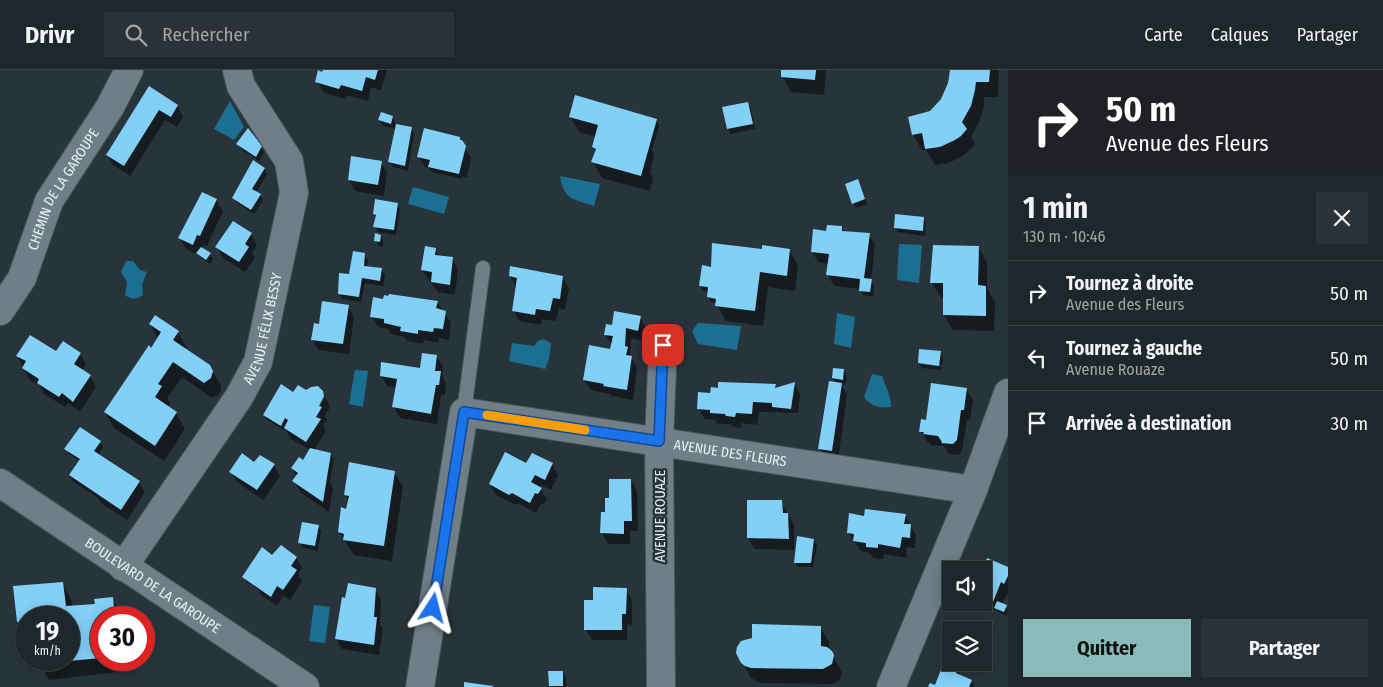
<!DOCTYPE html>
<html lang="fr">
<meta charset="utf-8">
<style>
body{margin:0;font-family:"Fira Sans Condensed",sans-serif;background:#2b3338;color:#f1f3f6;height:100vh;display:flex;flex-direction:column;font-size:19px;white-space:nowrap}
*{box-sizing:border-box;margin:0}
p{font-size:16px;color:#a1a5a9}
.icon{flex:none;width:28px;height:28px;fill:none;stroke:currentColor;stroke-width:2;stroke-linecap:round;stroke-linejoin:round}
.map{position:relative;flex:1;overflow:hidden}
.panel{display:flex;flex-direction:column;background:#1e272c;width:375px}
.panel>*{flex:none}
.guide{background:#202124;color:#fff;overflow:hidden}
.buttons{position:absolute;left:942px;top:491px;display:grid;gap:10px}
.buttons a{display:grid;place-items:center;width:50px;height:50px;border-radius:0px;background:#1e272c;box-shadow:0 2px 12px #0003,0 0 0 1px #3c4448;font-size:25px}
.speed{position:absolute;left:15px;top:536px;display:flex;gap:10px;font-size:25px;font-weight:700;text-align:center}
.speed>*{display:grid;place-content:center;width:65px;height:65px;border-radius:50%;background:#1e272c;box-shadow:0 2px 12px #0003,0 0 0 1px #3c4448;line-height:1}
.speed small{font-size:12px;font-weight:400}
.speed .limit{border:8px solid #d22;background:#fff;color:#111}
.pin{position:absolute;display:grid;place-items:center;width:42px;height:42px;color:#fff;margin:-21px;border-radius:10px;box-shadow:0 2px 8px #0006}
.me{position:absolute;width:55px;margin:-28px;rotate:9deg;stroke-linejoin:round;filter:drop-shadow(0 0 4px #0008)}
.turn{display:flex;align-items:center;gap:18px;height:105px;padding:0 15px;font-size:22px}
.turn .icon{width:65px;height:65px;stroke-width:2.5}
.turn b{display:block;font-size:35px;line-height:42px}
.round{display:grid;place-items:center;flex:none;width:52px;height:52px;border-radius:0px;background:#2b3338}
.overview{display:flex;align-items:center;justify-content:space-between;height:85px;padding:0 15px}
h1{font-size:30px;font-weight:700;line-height:38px}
.primary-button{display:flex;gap:10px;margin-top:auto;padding:10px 15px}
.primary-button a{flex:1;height:58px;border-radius:0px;background:#8bbbb9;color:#111;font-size:20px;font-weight:700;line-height:58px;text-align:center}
.primary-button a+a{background:#2b3338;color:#f1f3f6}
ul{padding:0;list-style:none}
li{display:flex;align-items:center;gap:15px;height:65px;padding:0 15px;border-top:1px solid #3c4448}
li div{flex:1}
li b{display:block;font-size:19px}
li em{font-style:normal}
header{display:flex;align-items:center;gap:30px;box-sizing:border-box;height:70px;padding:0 25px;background:#1e272c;border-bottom:1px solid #3c4448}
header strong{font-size:24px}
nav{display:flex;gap:28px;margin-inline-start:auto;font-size:18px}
.search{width:350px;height:45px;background:#2b3338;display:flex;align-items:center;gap:12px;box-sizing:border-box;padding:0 18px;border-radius:0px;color:#a1a5a9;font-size:19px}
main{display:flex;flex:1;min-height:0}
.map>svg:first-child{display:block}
.water{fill:#1b7092}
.shadow{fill:#0007}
.building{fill:#83d0f6}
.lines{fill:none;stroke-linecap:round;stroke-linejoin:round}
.service-casing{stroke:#485359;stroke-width:16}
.minor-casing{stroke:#485359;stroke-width:30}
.tertiary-casing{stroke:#485359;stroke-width:30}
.service{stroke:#707f87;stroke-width:14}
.minor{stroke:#707f87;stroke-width:28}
.tertiary{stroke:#707f87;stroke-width:28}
.route-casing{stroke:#114b97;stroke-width:12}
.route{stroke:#1a73e8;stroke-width:9}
.slow{stroke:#f59e0b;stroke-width:9}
.labels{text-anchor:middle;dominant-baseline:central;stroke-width:5;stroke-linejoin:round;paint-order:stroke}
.street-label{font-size:14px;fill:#e8f0f5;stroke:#28343b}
</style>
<header>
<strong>Drivr</strong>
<div class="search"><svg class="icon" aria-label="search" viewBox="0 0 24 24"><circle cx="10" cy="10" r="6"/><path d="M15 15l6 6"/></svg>Rechercher</div>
<nav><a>Carte</a><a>Calques</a><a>Partager</a></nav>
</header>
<main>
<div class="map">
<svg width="1008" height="617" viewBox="0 0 1008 617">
<rect width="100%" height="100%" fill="#28343b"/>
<path class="water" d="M230 31 244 57 234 70 214 59Z
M560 106 600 114 594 136C573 129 564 130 560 106Z
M413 117 449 127 444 144 408 134Z
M899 174 922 175 919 213 897 210Z
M126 191H133L140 200 147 202 142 215 143 225C136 230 132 230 125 225L127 212 121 202Z
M837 243 855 247 851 278 834 274Z
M698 253 741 256 737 280 698 274 692 261Z
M543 269 551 273 549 289 545 299 509 291 512 273 534 276 538 271Z
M355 300 368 301 363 337 349 334Z
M872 304 882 306C885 315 892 328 891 337 879 338 872 337 864 327Z
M314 535 330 537 325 573 309 571Z"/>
<path class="shadow" d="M324 0H387L381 20 371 17 368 31 346 25 345 29 323 22 317 11Z
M783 0H826L824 25 791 22 782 6Z
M951 0H999L998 27H984V37L979 52 971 67 975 75 964 85 949 93 935 95 926 80H922L913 65 909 48 930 42 946 24Z
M150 18 177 36 183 47 177 57 165 50 130 106 113 95 107 85Z
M748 34 751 39 755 59 731 64 728 59Z
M570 46 656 50 659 56 652 80 654 84 650 102 653 108 650 121 602 108 593 92 596 82 593 77 596 67 579 62Z
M392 47 395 52V55L411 58 414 63 408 101 393 97 390 92 396 59 382 55 379 50Z
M459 68 471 88 467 108 463 106 462 109 432 102 430 99 425 97 418 86Z
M238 74 261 77 264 82 259 91 241 79Z
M381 92 387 103 384 126 355 121 349 110Z
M264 99 267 104 256 123 260 125 263 130 254 144 237 133 234 128Z
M860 116 867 134 856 138 853 133Z
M216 130 223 141 207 176 203 175 202 179 210 184 213 189 210 194 201 188 199 185 186 179 180 168Z
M397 134 400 139 396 165 378 162 375 156 376 147 374 144Z
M923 148 926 153 925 166 898 162 895 157Z
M842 158 844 162 869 165 875 175 871 210 874 216 873 227 863 225 860 219 834 216 828 205 829 194 818 192 812 181Z
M251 164 257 175 252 183 255 188 245 202 223 188 217 177Z
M380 166 383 171V177L379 176 376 171Z
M978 177 987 192V218L995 232 994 261 953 260 944 245V228H941L932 212Z
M435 180 440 187 452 189 458 199 455 225 438 222 422 200Z
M763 180H789L798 195 795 221 768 217 763 256 726 251 717 235V233L711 232 708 227 709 222 703 221 700 216 712 198Z
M365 185 368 190 367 197 382 200 385 205 383 216 365 213 361 232 342 229 339 223Z
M510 206 562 207 569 218 565 240 559 238 556 251 542 249 541 255 519 251 513 240 516 217Z
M389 227 437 232 451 253 449 270 439 268V273L424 270 423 274 407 271 405 267 391 264 388 259 378 257 371 246 383 230Z
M348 236 354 247 349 284 318 280 312 269 320 256Z
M155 247 178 262 187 278 185 281 211 299 221 315V321L218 326 211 327 182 307 167 328 170 333 168 337 176 343 185 359 164 391 114 358 105 342 158 269 150 254Z
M640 247 646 258 643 271 631 268 630 284 637 298 633 330 611 326 610 324 591 320 584 310 611 280 612 275 605 264 613 256Z
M940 282 943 287 942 295 920 292V294L942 297 941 300 922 298 919 293Z
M56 283 80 284 86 294 82 301 90 306 96 317 80 342 68 333 65 337 44 324 39 315 29 309 17 286Z
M437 287 443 297 442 306 446 313 445 325H441L437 354 400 348 394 337 397 318 387 316 381 305 421 299Z
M834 299 844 301 847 306 845 315 841 314 847 325 838 391 826 389 820 379 836 314 833 308Z
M794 313 800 324 798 343 759 342 757 355 741 353V358L733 357 731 354H717L715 350 705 349 698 338 712 324 719 319 775 316 777 319Z
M966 319 973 330 970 350H967L962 381 959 385 949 384 944 376 931 375 929 372H927L921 361Z
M306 322H322L325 326H323L315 341 317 342 325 327 330 337 325 346 327 349 323 356 326 361 314 380 331 384 334 389 330 412 333 418 329 442 300 422 294 411 297 407 292 398 303 391 310 380 291 369 285 358 284 360 267 350 264 345 293 323Z
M80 359 100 372 103 377 98 385 139 412 145 422 127 450 101 433 98 428 73 411 70 406 80 391 69 384 66 379Z
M255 394 274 395 280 406 263 430 237 412 231 402Z
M552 394 558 405 551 420 541 415 540 418 547 429 544 434 541 433 536 443 518 433 516 435 496 425 490 414 527 395Z
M394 402 403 417 392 491 354 485 339 462 347 440 349 432 345 425Z
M631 410 637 421 638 461H630V474H608L602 463 611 430Z
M781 432 794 455V480L755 479 748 468Z
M905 445 916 466 915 478 907 477 906 488 884 484 883 489 873 488 870 483 861 481 848 463 865 447Z
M318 456 321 461 318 481 303 478 300 473Z
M814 470 817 475 813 497H798L795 492Z
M296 487 302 498 298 504 302 511 290 530 283 526 277 536 261 525 258 519 247 512 244 507Z
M988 490 1008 498V523L1002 534 1008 539 1007 546 979 532H984V500Z
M62 513 71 529 72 537 96 535 112 528 121 543V548H101V590H126L127 601 49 610 40 594V590H69V548H26V565L18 552Z
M375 519 381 530 380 554 383 559 379 585 342 579 336 568 346 529Z
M626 519 632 530V555L627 554V570H592L586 560 594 531Z
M820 557 829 572V580L842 602 840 610 832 614 761 613 751 608 742 592Z
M957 599 960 604V606L971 611 975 617H929H936Z
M563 602 566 607V617H551L550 616Z"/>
<path class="building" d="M318 0 322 2 323 0H378L375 10 366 7 362 21 341 15 339 19 315 12Z
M781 0H816L815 10 781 7Z
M950 0H990L989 12H976L975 20 971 36 962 52 967 59 961 66 955 70 940 77 925 79 922 63 912 65 908 47 930 41 941 29 948 13Z
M149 16 178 35 171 47 159 40 124 96 106 85Z
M575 25 657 49 641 106 591 92 596 79 592 77 598 55 569 47Z
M748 32 753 54 727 59 722 37Z
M381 42 393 46 391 54 378 50Z
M396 54 412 57 405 96 388 92Z
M248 58 262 76 256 87 236 74Z
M424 58 460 67V70H462L466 76 459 104 428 97 430 90 417 87Z
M351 86 382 91 378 115 348 110Z
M253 90 265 98 252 119 261 124 251 140 232 128Z
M858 109 865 129 852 134 845 114Z
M202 122 217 129 200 166 197 165 193 175 178 168Z
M375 129 398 133 394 160 373 157 376 145 373 144Z
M895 144 924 147 923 161 894 158Z
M233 151 252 163 245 174 249 177 239 192 215 177Z
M827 155 842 156V161L870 163 864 208 872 209 870 222 859 221 860 209 826 205 829 184 811 182 813 159 826 161Z
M375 163 381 165 380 172 374 171Z
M712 173 762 179V175L790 179 787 206 760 202 755 241 715 236 716 229 707 227 708 217 699 216 702 195 711 197Z
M933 175 979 176 978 215 986 216V246L943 245V213H930Z
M425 176 436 178 435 185 453 187 450 215 431 212 432 202 421 200Z
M201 177 211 183 206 190 196 183Z
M353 181 365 183 364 196 382 198 380 211 362 208 359 227 338 224 339 203 349 204Z
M510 196 563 206 560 229 553 228 550 241 536 239 535 245 512 241 517 208 509 206Z
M389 224 438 231 436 238 446 241 443 259 434 258 433 262 418 260V264L400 261 401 257 384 253V249L370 247 373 227 383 229 384 225 388 226Z
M322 231 349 235 343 274 311 270 314 253 319 254Z
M614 241 641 246 638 261 626 258 625 276 628 277 626 285 632 286 627 320 603 316 604 314 583 310 589 275 610 279 613 266 604 265 606 254 612 255Z
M155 245 179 261 173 270 210 295 213 301 211 308 204 313 173 292 158 314 162 316 155 327 177 342 155 376 104 342 149 275 151 278 161 262 149 254Z
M30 265 56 281 63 271 81 283 74 294 91 305 73 332 62 323 59 327 37 313 39 309 22 298 26 291 16 286Z
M919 279 941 281 939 296 918 293Z
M422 283 437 285 435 301H441L439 315H436L431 344 392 337 397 309 380 306 381 292 420 298Z
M833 298 844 299 843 310 832 308Z
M829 311 842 313 832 381 818 379Z
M718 312 776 314 775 318 795 312 791 339 772 337V333L753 332 752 344 736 343 735 347 726 346 725 344 710 343V340L697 339 698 322 710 323 711 317 718 318Z
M931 313 967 318 964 340H961L957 370 953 374 941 373 942 372 938 366 923 364 924 362H919L921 349 926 350Z
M281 314 293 322 298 315 306 320 311 317 318 316 323 321 324 326 319 336 322 337 316 347 321 349 306 372 284 358 288 350 285 348 281 356 263 345Z
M80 357 101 371 94 381 140 411 121 440 69 405 80 389 64 379Z
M310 378 331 383 323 432 292 411 298 403 291 398 299 387 303 390Z
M505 382 526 393 532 383 553 393 545 410 535 405 531 412 542 418 538 424 535 423 530 433 512 423 509 425 489 414Z
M242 383 254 392 260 385 275 394 257 420 229 402Z
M349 392 395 401 384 476 343 470 344 464 338 462 341 437 346 439 349 426 344 425Z
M609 409H631L632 451H624V464L600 463 601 442H605V428H609Z
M747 430H782L783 443H788L789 469 747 468Z
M865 439 906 444 904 454H911L910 468 902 467 900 478 878 474V478L866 477V473L853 471 854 464 847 463 849 443 864 446Z
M302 452 319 455 315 476 298 473Z
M797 466 814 469 811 493H794Z
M281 475 297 487 291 496 297 500 283 520 277 516 271 527 242 507 262 477 272 485Z
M987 488 1008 497V506L1004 514 1001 512 993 532 984 528V500H982Z
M63 512 66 536 95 534 94 529 113 527 115 548H101V588L69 591V548H26V551L17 552 13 516Z
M348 513 376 518 374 547H377L374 575 335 569 342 527 345 528Z
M593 517 627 518 626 544H622V560H584V530H593Z
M997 531 1007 535 1004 542 994 538Z
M752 554 821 556V576L827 577 832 581 834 585 832 594 823 599 751 598 745 596 741 593 736 583 737 577 741 571 752 568Z
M38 590H68V591L39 595Z
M944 592 958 598 956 603 972 610 969 617H928L930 613 935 615Z
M548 601H563V616H549Z
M464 612 493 616V617H464Z"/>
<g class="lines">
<defs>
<path id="service" d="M464 342 483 198"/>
<g id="minor">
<path id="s1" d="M0 241 22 208 49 131 110 37 129 0"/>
<path id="s2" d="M123 497 239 327 258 292 294 123 289 91 241 16 237 0"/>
<path id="s3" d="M420 617 464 342 973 420"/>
<path d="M661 617 659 371 663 275"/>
<path d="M891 617 973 420 1008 323"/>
</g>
<g id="tertiary">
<path id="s4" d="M0 413 305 617"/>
</g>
</defs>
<use href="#service" class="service-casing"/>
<use href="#minor" class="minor-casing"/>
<use href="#tertiary" class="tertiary-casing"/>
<use href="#service" class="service"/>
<use href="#minor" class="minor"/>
<use href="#tertiary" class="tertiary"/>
</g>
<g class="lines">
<defs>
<path id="route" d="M433 538 464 342 659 371 663 275"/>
</defs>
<use href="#route" class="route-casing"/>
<use href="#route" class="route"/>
<path class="slow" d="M487 345 585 360"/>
</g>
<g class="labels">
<g class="street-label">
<text stroke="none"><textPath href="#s1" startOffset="138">CHEMIN DE LA GAROUPE</textPath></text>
<text stroke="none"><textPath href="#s2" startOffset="279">AVENUE FÉLIX BESSY</textPath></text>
<text stroke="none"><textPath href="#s3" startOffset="548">AVENUE DES FLEURS</textPath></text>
<text transform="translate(660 446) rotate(-90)">AVENUE ROUAZE</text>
<text stroke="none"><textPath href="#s4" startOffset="184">BOULEVARD DE LA GAROUPE</textPath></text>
</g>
</g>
</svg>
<div class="buttons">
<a><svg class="icon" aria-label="sound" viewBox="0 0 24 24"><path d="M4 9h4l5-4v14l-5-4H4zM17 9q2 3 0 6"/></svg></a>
<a><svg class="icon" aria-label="layers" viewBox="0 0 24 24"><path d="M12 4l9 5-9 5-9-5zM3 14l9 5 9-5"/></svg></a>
</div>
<div class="speed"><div>19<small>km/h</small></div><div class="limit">30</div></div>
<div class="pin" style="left:663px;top:275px;background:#d93025"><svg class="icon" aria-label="arrive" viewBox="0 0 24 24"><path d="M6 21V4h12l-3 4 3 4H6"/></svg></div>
<svg class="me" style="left:433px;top:538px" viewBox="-20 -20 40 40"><path d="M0-17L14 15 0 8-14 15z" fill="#1a73e8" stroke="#fff" stroke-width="4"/></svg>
</div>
<section class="panel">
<div class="guide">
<div class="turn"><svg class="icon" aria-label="right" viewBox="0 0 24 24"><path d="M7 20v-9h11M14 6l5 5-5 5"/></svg><div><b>50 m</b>Avenue des Fleurs</div></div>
</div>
<div class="overview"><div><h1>1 min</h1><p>130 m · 10:46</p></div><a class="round"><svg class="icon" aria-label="close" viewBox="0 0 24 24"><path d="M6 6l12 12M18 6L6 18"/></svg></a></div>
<ul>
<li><svg class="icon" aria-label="right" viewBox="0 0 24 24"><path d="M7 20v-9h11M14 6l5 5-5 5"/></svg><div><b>Tournez à droite</b><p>Avenue des Fleurs</p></div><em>50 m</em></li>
<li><svg class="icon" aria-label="left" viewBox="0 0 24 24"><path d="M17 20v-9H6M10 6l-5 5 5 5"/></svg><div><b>Tournez à gauche</b><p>Avenue Rouaze</p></div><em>50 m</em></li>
<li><svg class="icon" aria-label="arrive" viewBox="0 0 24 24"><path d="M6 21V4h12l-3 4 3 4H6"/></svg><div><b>Arrivée à destination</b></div><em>30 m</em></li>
</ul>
<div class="primary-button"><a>Quitter</a><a>Partager</a></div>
</section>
</main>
